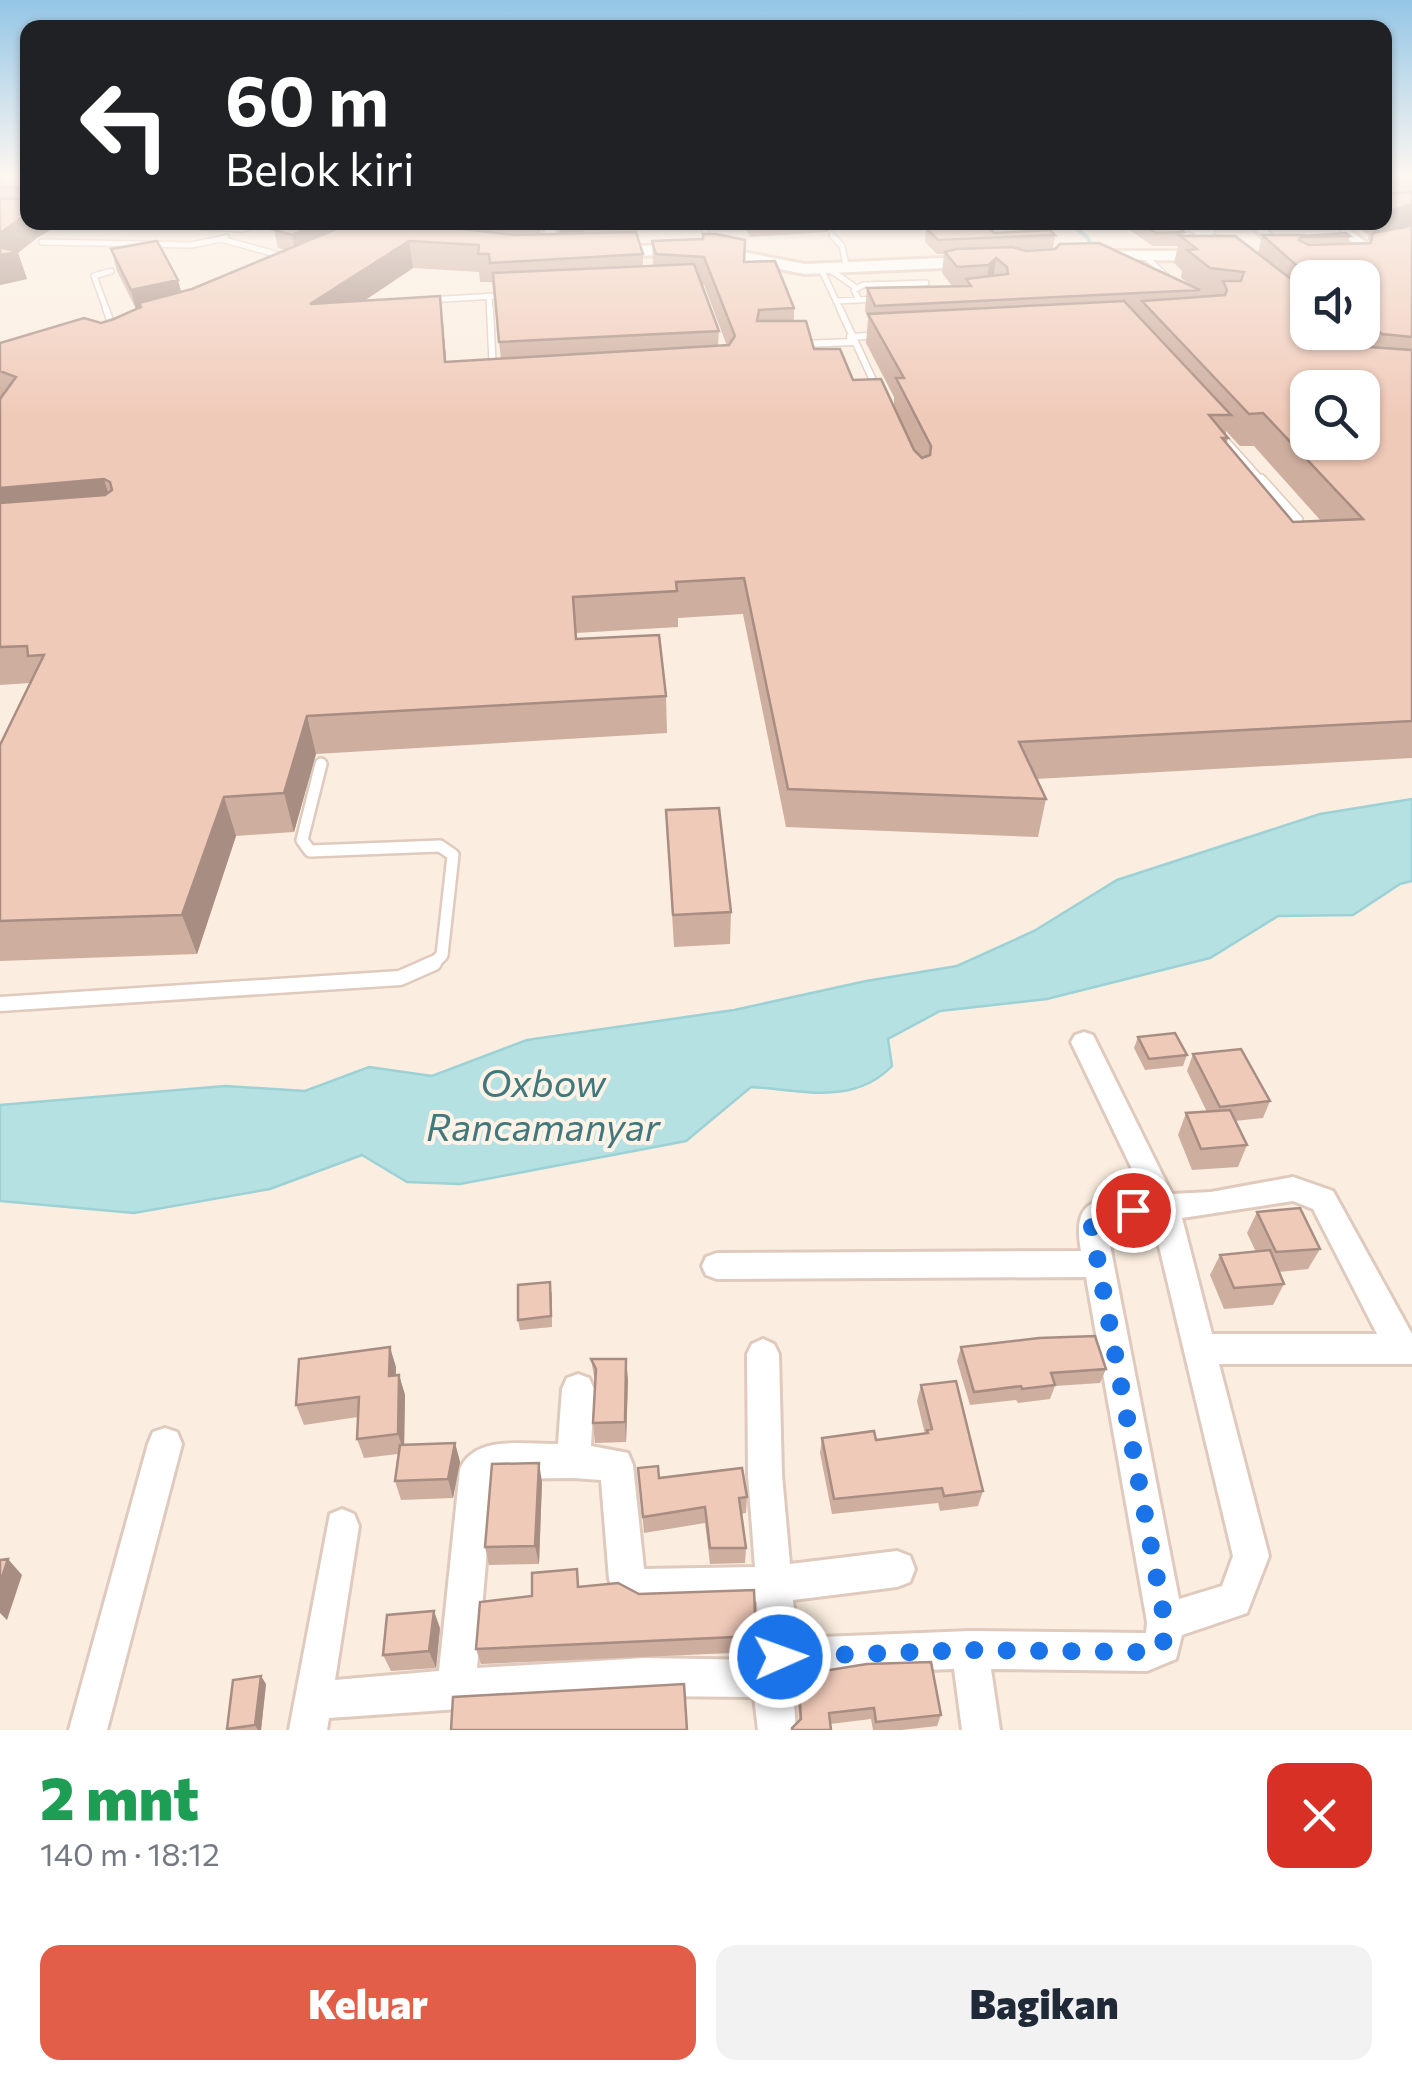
<!DOCTYPE html>
<html lang="id">
<meta charset="utf-8">
<style>
body{margin:0;font-family:Commissioner,sans-serif;background:#f2f2f3;color:#1f2937;height:100vh;display:flex;flex-direction:column;font-size:38px;white-space:nowrap}
*{box-sizing:border-box;margin:0}
p{font-size:32px;color:#747a83}
.icon{flex:none;width:55px;height:55px;fill:none;stroke:currentColor;stroke-width:2;stroke-linecap:round;stroke-linejoin:round}
.map{position:relative;height:1730px;overflow:hidden}
.sheet{display:flex;flex-direction:column;background:#fff;flex:1}
.sheet>*{flex:none}
.hud{position:absolute;left:20px;top:20px;width:1372px;height:210px;border-radius:20px;box-shadow:0 2px 8px #0004;background:#202124;color:#fff;overflow:hidden}
.controls{position:absolute;left:1290px;top:260px;display:grid;gap:20px}
.controls a{display:grid;place-items:center;width:90px;height:90px;border-radius:20px;background:#fff;box-shadow:0 2px 8px #0004;font-size:50px}
.pin{position:absolute;display:grid;place-items:center;width:85px;height:85px;color:#fff;margin:-42px;border:5px solid #fff;border-radius:50%;box-shadow:0 2px 10px #0007}
.me{position:absolute;width:110px;margin:-55px;rotate:88deg;stroke-linejoin:round;filter:drop-shadow(0 0 8px #0008)}
.turn{display:flex;align-items:center;gap:35px;height:210px;padding:0 40px;font-size:45px}
.turn .icon{width:130px;height:130px;stroke-width:2.5}
.turn b{display:block;font-size:70px;line-height:85px}
.round{display:grid;place-items:center;flex:none;width:105px;height:105px;border-radius:20px;background:#f2f2f3}
.summary{display:flex;align-items:center;justify-content:space-between;height:170px;padding:0 40px}
h1{font-size:60px;font-weight:800;line-height:75px;color:#1e9e55}
.action{display:flex;gap:20px;margin-top:auto;padding:20px 40px}
.action a{flex:1;height:115px;border-radius:20px;background:#e25e48;color:#fff;font-size:40px;font-weight:800;line-height:115px;text-align:center}
.action a+a{background:#f2f2f3;color:#1f2937}
.map>svg:first-child{display:block}
.water{fill:#b6e1e3;stroke:#9cd1d5;stroke-width:2.5}
.lines{fill:none;stroke-linecap:round;stroke-linejoin:round}
.stream{stroke:#9cd1d5;stroke-width:4}
.service-far4-casing{stroke:#dfcabd;stroke-width:8}
.service-far3-casing{stroke:#dfcabd;stroke-width:9}
.service-far2-casing{stroke:#dfcabd;stroke-width:12}
.service-far1-casing{stroke:#dfcabd;stroke-width:16}
.service-casing{stroke:#dfcabd;stroke-width:19}
.minor-casing{stroke:#dfcabd;stroke-width:6}
.secondary-casing{stroke:#e4cbbb;stroke-width:6}
.service-far4{stroke:#fff;stroke-width:5}
.service-far3{stroke:#fff;stroke-width:6}
.service-far2{stroke:#fff;stroke-width:9}
.service-far1{stroke:#fff;stroke-width:11}
.service{stroke:#fff;stroke-width:14}
.minor{fill:#fff;fill-rule:evenodd}
.secondary{fill:#fff;fill-rule:evenodd}
.wall{fill:#ceae9f;fill-rule:evenodd}
.shaded-wall{fill:#a88d82}
.building{fill:#f0cab9;stroke:#a88d82;stroke-width:2.5;fill-rule:evenodd}
.route{stroke:#1a73e8;stroke-width:18;stroke-dasharray:0 32.4}
.labels{text-anchor:middle;dominant-baseline:central;stroke-width:8;stroke-linejoin:round;paint-order:stroke}
.water-label{font-size:38px;font-style:italic;fill:#40787d;stroke:#fef3e6}
</style>
<div class="map">
<svg width="1412" height="1730" viewBox="0 0 1412 1730">
<rect width="100%" height="100%" fill="#fbeee0"/>
<path class="water" d="M1412 799V881L1400 884 1353 915 1278 916 1210 958 1047 999 940 1011 888 1039 892 1066C853 1106 803 1090 751 1087L686 1141 460 1184 407 1182 362 1155 270 1189 134 1213 0 1201V1105L225 1086 305 1091 369 1067 432 1076 527 1040 734 1010 866 981 957 966 1034 931 1117 880 1320 814Z"/>
<g class="lines">
<path class="stream" d="M1068 222 1087 237 1096 253"/>
<defs>
<path id="service-far4" d="M108 222 243 229 265 222
M702 222 711 247
M1197 233 1212 231 1204 222
M832 235 842 246 847 269
M226 237 221 239 290 258
M42 242 191 245 221 239
M1146 257 1170 280
M821 269 841 311
M829 269 855 287
M489 297 490 311
M429 300 495 296
M859 300 854 290 863 285 926 283
M836 301 882 299
M107 311 94 276 111 271"/>
<path id="service-far3" d="M106 309 115 334
M490 309 493 372
M840 309 879 393
M850 337 881 335
M801 344 853 342
M1218 432 1263 482"/>
<path id="service-far2" d="M1261 479 1298 520"/>
<path id="service-far1" d="M321 764 302 840 310 851 440 846 453 855 442 955 432 965"/>
<path id="service" d="M0 1004 400 978 434 963"/>
<path id="minor" d="M545 222H555L557 254 551 257 545 254Z
M1176 222C1199 222 1218 237 1234 253L1224 255 1210 242Z
M1249 222H1260L1286 252V256H1278Z
M1341 222H1351V231L1375 249V253H1367L1342 234Z
M1084 1032 1093 1035 1172 1194 1211 1192 1293 1177 1333 1191 1412 1334V1364H1219L1269 1556 1247 1613 1182 1635 1176 1659 1147 1671 991 1669 1000 1730H962L954 1669 792 1675 796 1730H758L754 1697 646 1696 329 1718 327 1730H289L330 1514 342 1509 354 1514 359 1526 335 1680 439 1671 460 1469C475 1434 526 1445 558 1444L562 1389 567 1378 578 1374 589 1378 594 1389 591 1446 628 1453 633 1465 644 1569 755 1567 748 1475 747 1354 752 1344 763 1339 774 1344 779 1354 782 1475 790 1564 897 1551 910 1556 915 1569 910 1582 897 1587 793 1600 797 1638 970 1631 1146 1633 1147 1622 1086 1277 717 1279 706 1275 702 1266 706 1257 717 1253 1081 1251C1071 1194 1099 1200 1145 1196L1071 1042 1075 1035ZM1293 1201 1313 1209 1377 1334H1212L1182 1218ZM1153 1221 1233 1556 1222 1586 1179 1599 1107 1230V1224ZM573 1478 601 1480 609 1579 614 1592 640 1606 757 1602 759 1660 646 1658 477 1668 493 1479Z
M165 1428 177 1432 182 1444 107 1730H69L148 1444 153 1432Z"/>
<path id="secondary" d="M702 244 805 264 988 256 996 261 988 266 805 274 702 254 600 257 592 252 600 247Z
M1087 251H1218L1226 256 1218 261 1081 259V253Z"/>
</defs>
<use href="#service-far4" class="service-far4-casing"/>
<use href="#service-far3" class="service-far3-casing"/>
<use href="#service-far2" class="service-far2-casing"/>
<use href="#service-far1" class="service-far1-casing"/>
<use href="#service" class="service-casing"/>
<use href="#minor" class="minor-casing"/>
<use href="#secondary" class="secondary-casing"/>
<use href="#service-far4" class="service-far4"/>
<use href="#service-far3" class="service-far3"/>
<use href="#service-far2" class="service-far2"/>
<use href="#service-far1" class="service-far1"/>
<use href="#service" class="service"/>
<use href="#minor" class="minor"/>
<use href="#secondary" class="secondary"/>
</g>
<path class="wall" d="M0 175H28V222H64L38 237 18 253 27 279 0 285Z
M1385 175H1412V758L1036 779 1046 799 1038 837 786 827 743 614 678 618V627L576 633V639L666 696 667 733 316 754 294 832 236 836 197 954 0 961V745L30 683 0 685V399L1 397H0V343L101 323 136 309 117 271 111 249 181 292 192 289 285 250 278 248 274 230 300 222H541V234H559L558 222H636V232L643 254V266H653L652 241 745 240V262L794 308V321L814 349 853 380 894 405V397L866 343 868 318 865 311 867 288 952 286 942 273 944 254H937L925 242 926 228 994 233 1055 235 1053 248 1022 250 1192 286 1181 278 1182 271 1174 263 1178 246H1153L1118 222H1173L1184 232 1183 236 1258 253 1262 235 1350 236 1348 243 1306 244 1309 245 1370 243V241L1368 239 1369 235 1358 228 1359 224 1356 222H1385L1400 193 1385 188ZM413 268 479 272 480 282H492L501 359 446 362 443 325 364 301ZM1308 278H1362V332H1308ZM702 285H704L727 346H718L719 331ZM1226 431 1240 446H1254L1321 521 1293 522 1227 444 1228 438 1226 434Z
M742 222H832L831 229 826 232 750 237Z
M666 810 731 912 730 944 674 947Z
M1138 1037 1187 1055 1183 1066 1145 1070 1134 1048Z
M1193 1054 1270 1101 1263 1118 1235 1121 1247 1145 1238 1167 1192 1170 1178 1135 1186 1113 1207 1112 1187 1071Z
M1257 1212 1320 1249 1308 1269 1279 1272 1284 1284 1273 1305 1224 1309 1210 1275 1220 1255 1256 1252 1247 1233Z
M552 1292V1327L520 1330 518 1320Z
M961 1347 1106 1369 1100 1383 1055 1386 1050 1399 1018 1403 1016 1400 970 1405 957 1361Z
M591 1359 628 1379 626 1442 595 1443 593 1423 595 1382Z
M396 1367V1375H399L405 1395 404 1445 455 1443 460 1462 453 1498 401 1500 395 1481 398 1454 364 1458 357 1439 358 1417 304 1425 296 1405Z
M921 1385 983 1491 978 1506 940 1511 938 1503 832 1514 820 1453 822 1438 876 1440 925 1434 917 1401Z
M638 1468 659 1478 747 1497 746 1513 741 1514 746 1548 745 1563 710 1564 705 1523 644 1533Z
M542 1482 539 1564 489 1565 485 1547Z
M580 1587 639 1594 756 1636 755 1652 481 1664 476 1649 532 1596Z
M440 1628 436 1668 391 1671 383 1655Z
M798 1675 941 1715 937 1726 901 1730H873L871 1719 830 1724 799 1721 797 1686Z
M266 1684 261 1730H227V1729Z"/>
<path class="shaded-wall" d="M1412 204V223L1410 228 1371 242 1377 222H1385V213Z
M28 213V222H64L38 237 18 253 27 279 0 285V233Z
M321 222H367L296 253 292 235Z
M584 222 585 240 560 243 559 225Z
M827 222H832L831 229 826 232Z
M409 241 413 268 316 333 310 304Z
M996 258 993 280 986 287 989 265Z
M178 280 184 303 137 313 131 290Z
M440 296 443 325 449 393 445 362Z
M104 479 114 513 0 523V488Z
M307 716 316 754 294 832 284 793Z
M224 797 236 836 197 954 182 915Z
M390 1347 396 1367 395 1396 389 1376Z
M626 1359 628 1379 626 1442 625 1422Z
M399 1375 405 1395 404 1453 398 1434Z
M455 1443 460 1462 453 1498 448 1479Z
M539 1463 542 1482 539 1564 535 1546Z
M8 1559 22 1575 7 1620 0 1613V1583Z
M434 1611 440 1628 436 1668 429 1651Z
M261 1676 266 1684 261 1730H258L255 1725Z"/>
<path class="building" d="M0 175H28V213L0 233V199H21L26 194 21 187H0Z
M1412 192V204L1385 213V194Z
M300 222H321L292 235 274 230Z
M353 222H402L515 235 636 232 643 254 490 263 489 254H478L479 245 409 241 310 304 440 296 445 362 729 345 735 336 704 257 656 254 652 241 703 239V234H716L745 240 744 262 775 261 794 308 759 310 757 321H806L814 349H840L853 380 881 379 914 450 922 458 930 455 931 446 896 378H904L868 314 1124 301 1231 415H1209L1228 438H1222L1293 522 1363 519 1263 413 1249 414 1142 301 1225 295 1227 290 1223 281H1241L1244 272 1210 268 1187 250 1197 249 1180 236H1235L1308 292V332H1351L1369 347 1412 350V721L1019 742 1046 799 788 789 744 578 676 582 677 591 573 597 576 639 659 635 666 696 307 716 284 793 224 797 182 915 0 921V745L44 655 28 656 27 646 0 647V503L105 495 112 490 110 482 104 479 0 488V399L16 377 0 371V343L84 318 101 323 114 319 141 307 139 303 192 289ZM1308 388H1362V442H1308Z
M504 222H540V226Z
M1139 222H1173L1184 232 1156 233Z
M1412 224V337L1382 334 1362 319V278H1311L1262 235H1303L1299 240 1309 245 1371 243 1373 233 1406 227Z
M987 226 994 233 1050 230 1055 235 938 240 926 228Z
M1346 233 1350 236 1301 237 1302 236Z
M157 241 178 280 131 290 111 249Z
M1099 243 1200 290 875 306 867 288 971 286 966 279 1008 274 1007 267 996 258 989 265 957 267 945 252 956 249 1012 247 1026 251 1055 249 1060 244Z
M0 247 18 252 0 255Z
M694 264 719 331 499 342 493 273Z
M719 808 731 912 673 915 666 810Z
M1175 1033 1187 1055 1149 1059 1138 1037Z
M1241 1049 1270 1101 1220 1107 1193 1054Z
M1230 1110 1247 1145 1201 1149 1186 1113Z
M1300 1208 1320 1249 1276 1252 1257 1212Z
M1270 1250 1284 1284 1234 1288 1220 1255Z
M550 1282 551 1316 518 1320V1285Z
M1095 1336 1106 1369 1051 1373 1055 1385 1022 1389 1021 1386 974 1392 961 1347 1039 1338Z
M390 1347 389 1376 399 1375 398 1434 357 1439 359 1397 296 1405 299 1359Z
M591 1359H626L625 1422 593 1423 596 1369Z
M956 1381 983 1491 944 1496 942 1488 834 1499 822 1438 874 1431 876 1440 928 1433 927 1430 932 1429 921 1385Z
M455 1443 448 1479 395 1481 400 1445Z
M539 1463 535 1546 485 1547 492 1464Z
M658 1466 659 1478 742 1468 747 1497 739 1498 746 1548H710L705 1507 643 1517 638 1468Z
M8 1559 0 1583V1560Z
M577 1569 578 1587 618 1583 639 1594 754 1590 756 1636 476 1649 480 1602 532 1596V1573Z
M434 1611 429 1651 383 1655 387 1615Z
M931 1662 941 1715 876 1722 874 1708 829 1713 831 1730H792V1728L801 1719 798 1675 867 1664Z
M261 1676 255 1725 227 1729 233 1680Z
M684 1684 687 1730H451L453 1697Z"/>
<linearGradient id="sky" x2="0" y2="1"><stop stop-color="#94c6e6"/><stop offset="0.42" stop-color="#fdf7f1"/><stop offset="1" stop-color="#fdf7f1" stop-opacity="0"/></linearGradient>
<rect width="1412" height="417" fill="url(#sky)"/>
<g class="lines">
<path class="route" d="M780 1657 970 1650 1147 1652 1163 1646 1165 1622 1092 1230V1220L1100 1212 1133 1210"/>
</g>
<g class="labels">
<g class="water-label">
<text x="543" y="1081">Oxbow<tspan x="543" dy="44">Rancamanyar</tspan></text>
</g>
</g>
</svg>
<div class="controls">
<a><svg class="icon" aria-label="sound" viewBox="0 0 24 24"><path d="M4 9h4l5-4v14l-5-4H4zM17 9q2 3 0 6"/></svg></a>
<a><svg class="icon" aria-label="search" viewBox="0 0 24 24"><circle cx="10" cy="10" r="6"/><path d="M15 15l6 6"/></svg></a>
</div>
<div class="pin" style="left:1133px;top:1210px;background:#d93025"><svg class="icon" aria-label="arrive" viewBox="0 0 24 24"><path d="M6 21V4h12l-3 4 3 4H6"/></svg></div>
<svg class="me" style="left:780px;top:1657px" viewBox="-20 -20 40 40"><circle r="17" fill="#1a73e8" stroke="#fff" stroke-width="3"/><path d="M0-11L8 9 0 5-8 9z" fill="#fff"/></svg>
<div class="hud">
<div class="turn"><svg class="icon" aria-label="left" viewBox="0 0 24 24"><path d="M17 20v-9H6M10 6l-5 5 5 5"/></svg><div><b>60 m</b>Belok kiri</div></div>
</div>
</div>
<section class="sheet">
<div class="summary"><div><h1>2 mnt</h1><p>140 m · 18:12</p></div><a class="round" style="background:#d93025;color:#fff"><svg class="icon" aria-label="close" viewBox="0 0 24 24"><path d="M6 6l12 12M18 6L6 18"/></svg></a></div>
<div class="action"><a>Keluar</a><a>Bagikan</a></div>
</section>
